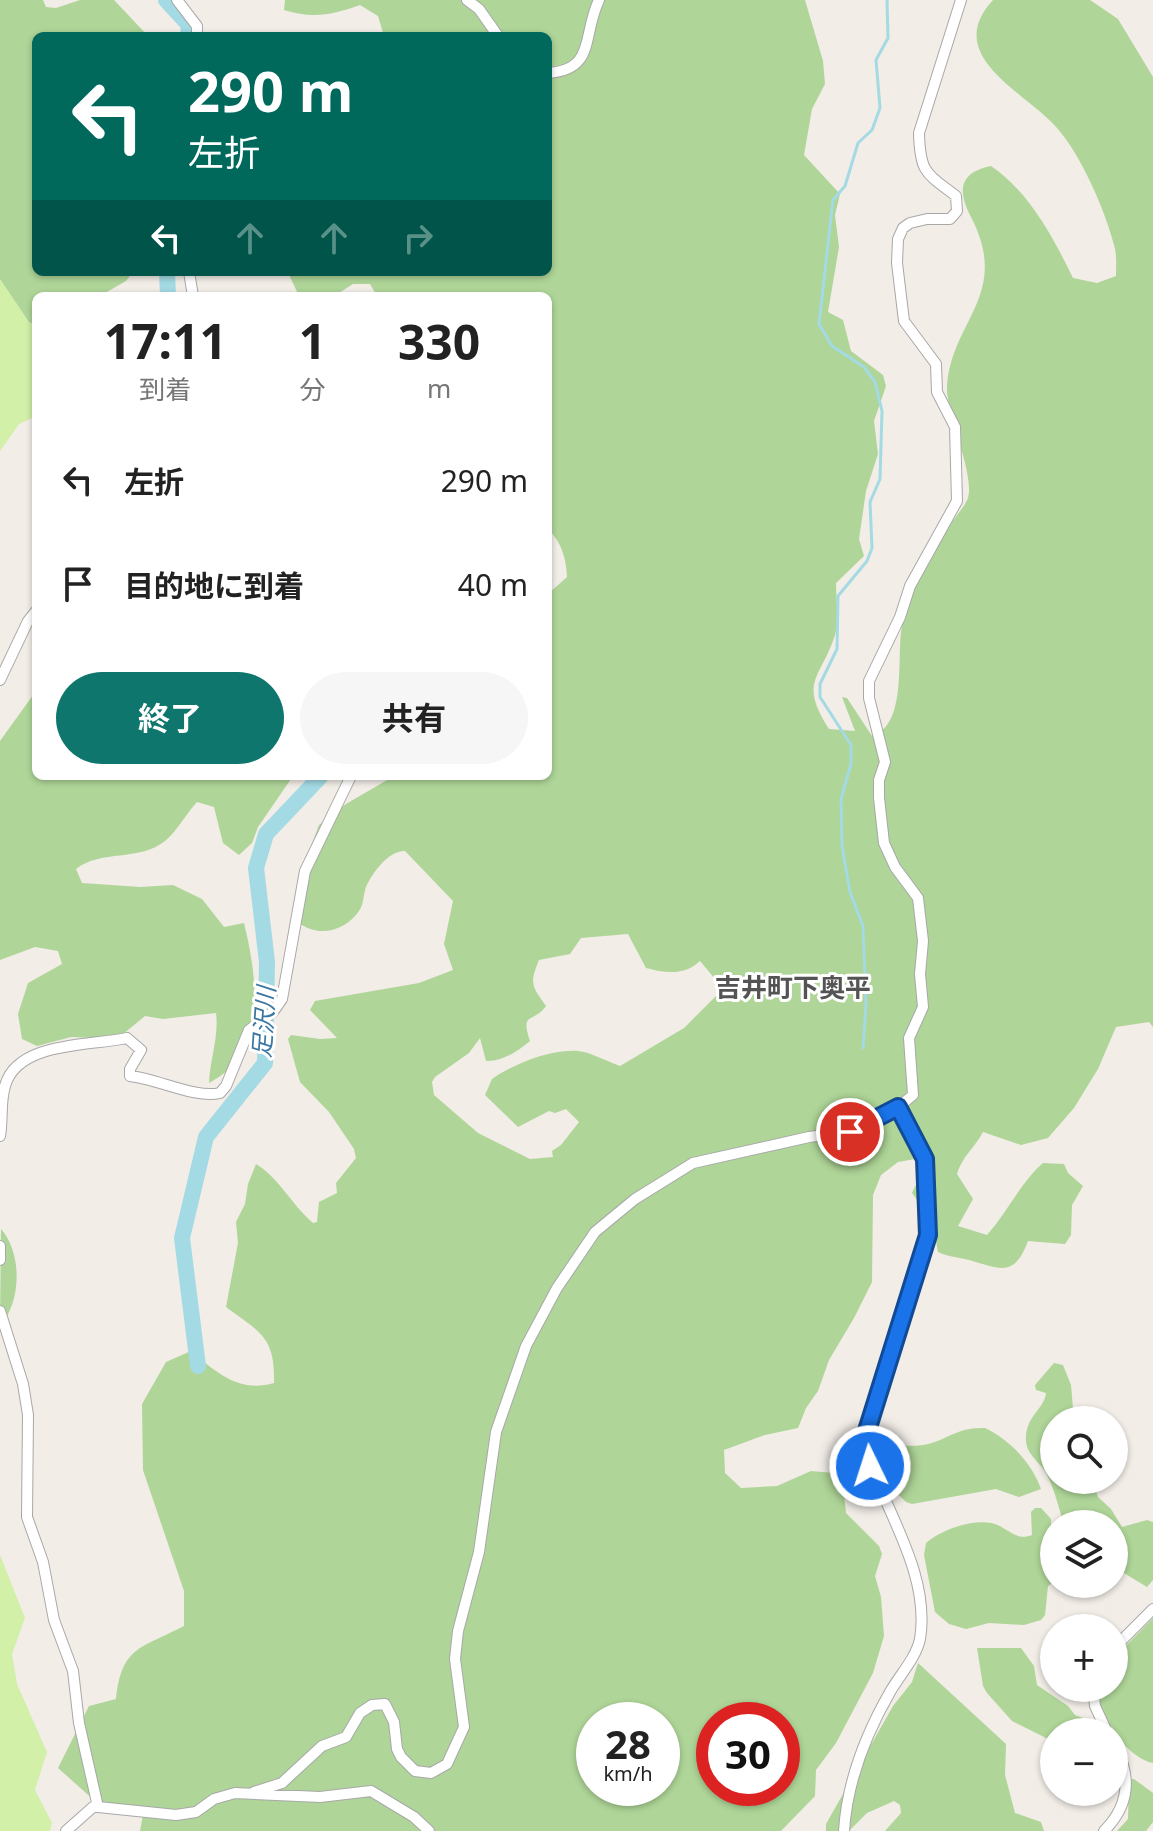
<!DOCTYPE html>
<html lang="ja">
<meta charset="utf-8">
<style>
body{margin:0;font-family:"Noto Sans","Noto Sans JP",sans-serif;background:#f6f6f6;color:#222;height:100vh;display:flex;flex-direction:column;font-size:30px;white-space:nowrap}
*{box-sizing:border-box;margin:0}
p{font-size:26px;color:#767676}
.icon{flex:none;width:44px;height:44px;fill:none;stroke:currentColor;stroke-width:2;stroke-linecap:round;stroke-linejoin:round}
.map{position:relative;flex:1;overflow:hidden}
.drawer{position:absolute;left:32px;top:292px;width:520px;height:488px;display:flex;flex-direction:column;background:#fff;border-radius:12px;box-shadow:0 2px 6px #0004}
.drawer>*{flex:none}
.top-card{position:absolute;left:32px;top:32px;width:520px;height:244px;border-radius:12px;box-shadow:0 2px 6px #0004;background:#00695c;color:#fff;overflow:hidden}
.controls{position:absolute;left:1040px;top:1406px;display:grid;gap:16px}
.controls a{display:grid;place-items:center;width:88px;height:88px;border-radius:50%;background:#fff;box-shadow:0 2px 6px #0004;font-size:40px}
.speed{position:absolute;left:576px;top:1702px;display:flex;gap:16px;font-size:40px;font-weight:700;text-align:center}
.speed>*{display:grid;place-content:center;width:104px;height:104px;border-radius:50%;background:#fff;box-shadow:0 2px 6px #0004;line-height:1}
.speed small{font-size:20px;font-weight:400}
.speed .limit{border:12px solid #d22;background:#fff;color:#111}
.pin{position:absolute;display:grid;place-items:center;width:68px;height:68px;color:#fff;margin:-34px;border:4px solid #fff;border-radius:50%;box-shadow:0 2px 8px #0007}
.me{position:absolute;width:88px;margin:-44px;rotate:356deg;stroke-linejoin:round;filter:drop-shadow(0 0 6px #0008)}
.turn{display:flex;align-items:center;gap:28px;height:168px;padding:0 24px;font-size:36px}
.turn .icon{width:104px;height:104px;stroke-width:2.5}
.turn b{display:block;font-size:56px;line-height:68px}
.lanes{display:flex;align-items:center;height:76px;padding:0 24px;background:#0003;justify-content:center;gap:40px;direction:ltr}
.lanes .off{opacity:.35}
.eta{display:flex;justify-content:space-evenly;align-items:center;height:136px;text-align:center}
.eta b{font-size:48px;font-weight:700;line-height:56px}
.button{display:flex;gap:16px;margin-top:auto;padding:16px 24px}
.button a{flex:1;height:92px;border-radius:48px;background:#0f766e;color:#fff;font-size:32px;font-weight:700;line-height:92px;text-align:center}
.button a+a{background:#f6f6f6;color:#222}
ul{padding:0;list-style:none}
li{display:flex;align-items:center;gap:24px;height:104px;padding:0 24px}
li div{flex:1}
li b{display:block;font-size:30px}
li em{font-style:normal}
.map>svg:first-child{display:block}
.grass{fill:#d2f0a8}
.forest{fill:#afd598;fill-rule:evenodd}
.lines{fill:none;stroke-linecap:round;stroke-linejoin:round}
.stream{stroke:#a3dae4;stroke-width:3}
.river{stroke:#a3dae4;stroke-width:16}
.minor-casing{stroke:#a8a8a8;stroke-width:12}
.minor{stroke:#fff;stroke-width:10}
.route-casing{stroke:#114b97;stroke-width:20}
.route{stroke:#1a73e8;stroke-width:14}
.labels{text-anchor:middle;dominant-baseline:central;stroke-width:6;stroke-linejoin:round;paint-order:stroke}
.water-label{font-size:24px;font-style:italic;fill:#3b77a2;stroke:#fff}
.quarter-label{font-size:26px;font-weight:bold;fill:#545454;stroke:#fff}
</style>
<div class="map">
<svg width="1153" height="1831" viewBox="0 0 1153 1831">
<rect width="100%" height="100%" fill="#f2ede7"/>
<path class="grass" d="M0 279 29 322 36 325V416L19 424 0 451Z
M0 1555 25 1618 12 1654 17 1684 47 1752 35 1790 52 1823 50 1831H0Z"/>
<path class="forest" d="M0 0H43L46 7 56 8 80 0H114L148 36H36V272H133L126 281 105 293V296H36V325L29 322 0 279Z
M285 0H805L823 61 825 84 812 109 804 155 840 194 835 215 839 247 828 312 843 320 851 351 883 375 886 386 874 421 878 454 866 491 859 539 864 556 836 583C836 599 839 620 835 635 821 679 798 681 829 729L855 731 842 697 847 698 872 736C908 725 896 656 902 626 904 615 905 601 910 591 919 569 936 548 948 529 953 519 964 508 968 498 975 473 945 412 947 385 952 320 1010 295 972 219 958 193 957 173 991 166 1029 192 1053 237 1073 278L1097 283 1116 276C1116 266 1117 254 1114 245 1105 210 1081 155 1057 128 1026 92 941 56 993 0H1090L1118 19 1153 77V1027L1149 1022 1116 1027 1098 1069 1074 1108 1048 1138 1021 1145 983 1132C976 1146 961 1158 957 1174L973 1199 958 1226 987 1235C1008 1212 1020 1183 1043 1163L1064 1164 1068 1173 1083 1186 1072 1205 1071 1235 1065 1244 1028 1241C1014 1278 1001 1269 969 1260 958 1257 949 1257 938 1252L932 1220 912 1193C917 1179 929 1171 932 1156L898 1162 881 1175 873 1195 872 1282 854 1318 829 1360 818 1391 806 1408 798 1428 765 1435 724 1450 725 1473 741 1488 777 1486 811 1471 834 1473 843 1484 846 1513 879 1546 882 1554 875 1576 881 1597 884 1636 873 1673 836 1743 816 1770 815 1796 781 1831H140L144 1810 95 1801 58 1768 89 1706 116 1699C122 1646 140 1649 184 1626V1591L143 1470 142 1404 166 1362 191 1351C217 1373 239 1393 274 1383 275 1337 261 1333 226 1307L238 1243 236 1222 245 1204 248 1184 256 1164C279 1178 292 1205 313 1223L317 1222 319 1202 337 1193 336 1183 356 1158 354 1149 329 1112 300 1082 288 1039 291 1035 320 1039 337 1038 310 1010 315 1001 419 983 453 970 444 944 453 901 405 851C388 851 373 872 366 887 363 895 364 904 359 911 345 931 319 938 299 923L303 868 319 825 346 804 394 776H548V594L567 577C566 558 562 543 548 529V296H377L370 284H353L334 296H299L290 277 292 272H548V36H384L378 16 360 5C332 15 313 19 284 10ZM628 934 646 968C665 973 684 976 700 961L721 986 719 993 684 1028 620 1066C608 1062 596 1055 584 1052 557 1046 513 1064 492 1079L485 1095 518 1127 549 1111 555 1113 566 1109 579 1122 561 1145 552 1151 553 1157 530 1159 478 1133 434 1095 432 1082 435 1077 469 1053 480 1038 486 1061C502 1062 518 1051 530 1041 520 1011 533 1024 546 1006 532 986 529 984 539 960L570 954 581 938ZM594 1720H662V1788H594ZM714 1720H782V1788H714Z
M36 691V776H293L258 827 252 843 239 855 223 843 214 807 197 802C186 814 177 831 165 841 138 862 102 849 76 869L82 883 140 887 173 885 202 899 224 927 244 923C257 977 269 1052 209 1083 210 1059 219 1037 216 1013L163 1019 145 1016 117 1039 71 1037 37 1046 22 1039 18 1014 28 983 62 964 58 951 35 947 0 960V741Z
M1 1229C23 1254 21 1303 0 1326Z
M1054 1363 1063 1365 1071 1385 1074 1420H1054V1480H1092L1098 1497 1111 1509 1122 1527 1147 1520 1153 1522V1580L1147 1587 1114 1567V1524H1064C1058 1507 1054 1485 1044 1470 1037 1460 1025 1452 1026 1438 1026 1416 1045 1408 1046 1393L1036 1390 1035 1385Z
M985 1428C1010 1440 1032 1463 1041 1489L1019 1497 996 1489 912 1504 906 1502 866 1464V1453C884 1441 903 1448 923 1445 947 1441 955 1427 985 1428Z
M1035 1508H1041L1051 1519V1525C1043 1534 1043 1539 1045 1551L1054 1559V1582L1048 1586 1045 1615 1041 1620 1024 1625 989 1623 966 1629 949 1624 935 1612 924 1555 926 1543C941 1530 971 1519 991 1523 1007 1526 1015 1542 1032 1535L1031 1512Z
M1153 1618V1763C1129 1760 1093 1712 1098 1688H1114V1658Z
M977 1648H1021L1034 1666 1037 1685 1068 1706 1075 1715 1093 1722 1095 1728 1088 1732H1054V1742L1012 1721 987 1693 983 1686Z
M918 1663 1006 1744 1005 1775 1015 1813 1041 1822 1044 1831H885L901 1813 900 1805 894 1801 867 1813 849 1831H826V1824L893 1706 912 1682Z
M1129 1779H1134L1153 1793V1822L1146 1831H1117L1128 1819Z"/>
<g class="lines">
<path class="stream" d="M863 1048 866 1004 863 926 850 892 842 846 841 799 851 764V745L820 697V684L837 649 838 596 867 561 872 548 870 502 880 479 882 411 875 382 864 367 832 346 819 324 833 200 845 186 858 143 872 130 880 108 876 60 888 38 887 0"/>
<path class="river" d="M166 0 189 25 188 36
M167 272 168 296
M198 1366 182 1238 206 1137 265 1063 267 962 256 868 266 834 321 776"/>
<defs>
<path id="minor" d="M177 0 197 26V36
M467 0 479 9 498 36
M548 73C596 70 582 35 599 0
M189 272 193 296
M0 680 28 621 36 611
M0 1136C3 1120 0 1102 5 1086 17 1041 91 1046 127 1038L141 1050 130 1069V1076C158 1079 196 1099 220 1093L226 1086 249 1030 273 1012 282 999 305 871 351 776
M0 1246V1260
M0 1311 23 1384 28 1415 27 1517 43 1562 54 1620 73 1671 79 1723 98 1807
M1114 1648 1153 1609
M1093 1688 1095 1706 1107 1732
M254 1792 282 1783 322 1746 346 1737 360 1713 372 1705 385 1704 394 1722 397 1749 401 1757 415 1771 431 1773 447 1764 464 1727 455 1659 458 1631 479 1552 496 1432 526 1346 557 1288 595 1232 635 1199 693 1163 809 1137 850 1132 895 1110 913 1095 909 1038 923 1007 920 974 923 941 918 898 895 867 884 843 879 798V780L885 762 869 698V681L900 617 910 586 957 501 955 427 937 392 936 364 904 321 897 263 898 239 903 228 910 223 927 219H950L957 211 956 196C926 173 920 173 919 133L961 0
M66 1831 93 1807H98L176 1815 196 1812 214 1799 235 1793 320 1797 371 1791 414 1817 429 1831
M844 1831C847 1783 866 1734 890 1692 899 1676 916 1658 920 1639 931 1573 883 1507 864 1447L865 1437 928 1235 925 1159 898 1107
M1104 1831C1130 1805 1132 1776 1114 1744"/>
</defs>
<use href="#minor" class="minor-casing"/>
<use href="#minor" class="minor"/>
</g>
<g class="lines">
<defs>
<path id="route" d="M850 1132 898 1107 925 1159 928 1235 865 1437 870 1466"/>
</defs>
<use href="#route" class="route-casing"/>
<use href="#route" class="route"/>
</g>
<g class="labels">
<g class="water-label">
<text transform="translate(263 1022) rotate(-86)">足沢川</text>
</g>
<g class="quarter-label">
<text x="793" y="987">吉井町下奥平</text>
</g>
</g>
</svg>
<div class="controls">
<a><svg class="icon" aria-label="search" viewBox="0 0 24 24"><circle cx="10" cy="10" r="6"/><path d="M15 15l6 6"/></svg></a>
<a><svg class="icon" aria-label="layers" viewBox="0 0 24 24"><path d="M12 4l9 5-9 5-9-5zM3 14l9 5 9-5"/></svg></a>
<a>+</a>
<a>−</a>
</div>
<div class="speed"><div>28<small>km/h</small></div><div class="limit">30</div></div>
<div class="pin" style="left:850px;top:1132px;background:#d93025"><svg class="icon" aria-label="arrive" viewBox="0 0 24 24"><path d="M6 21V4h12l-3 4 3 4H6"/></svg></div>
<svg class="me" style="left:870px;top:1466px" viewBox="-20 -20 40 40"><circle r="17" fill="#1a73e8" stroke="#fff" stroke-width="3"/><path d="M0-11L8 9 0 5-8 9z" fill="#fff"/></svg>
<div class="top-card">
<div class="turn"><svg class="icon" aria-label="left" viewBox="0 0 24 24"><path d="M17 20v-9H6M10 6l-5 5 5 5"/></svg><div><b>290 m</b>左折</div></div>
<div class="lanes"><svg class="icon" aria-label="left" viewBox="0 0 24 24"><path d="M17 20v-9H6M10 6l-5 5 5 5"/></svg><svg class="icon off" aria-label="ahead" viewBox="0 0 24 24"><path d="M12 20V5M6 11l6-6 6 6"/></svg><svg class="icon off" aria-label="ahead" viewBox="0 0 24 24"><path d="M12 20V5M6 11l6-6 6 6"/></svg><svg class="icon off" aria-label="right" viewBox="0 0 24 24"><path d="M7 20v-9h11M14 6l5 5-5 5"/></svg></div>
</div>
<section class="drawer">
<div class="eta">
<div><b>17:11</b><p>到着</p></div>
<div><b>1</b><p>分</p></div>
<div><b>330</b><p>m</p></div>
</div>
<ul>
<li><svg class="icon" aria-label="left" viewBox="0 0 24 24"><path d="M17 20v-9H6M10 6l-5 5 5 5"/></svg><div><b>左折</b></div><em>290 m</em></li>
<li><svg class="icon" aria-label="arrive" viewBox="0 0 24 24"><path d="M6 21V4h12l-3 4 3 4H6"/></svg><div><b>目的地に到着</b></div><em>40 m</em></li>
</ul>
<div class="button"><a>終了</a><a>共有</a></div>
</section>
</div>
